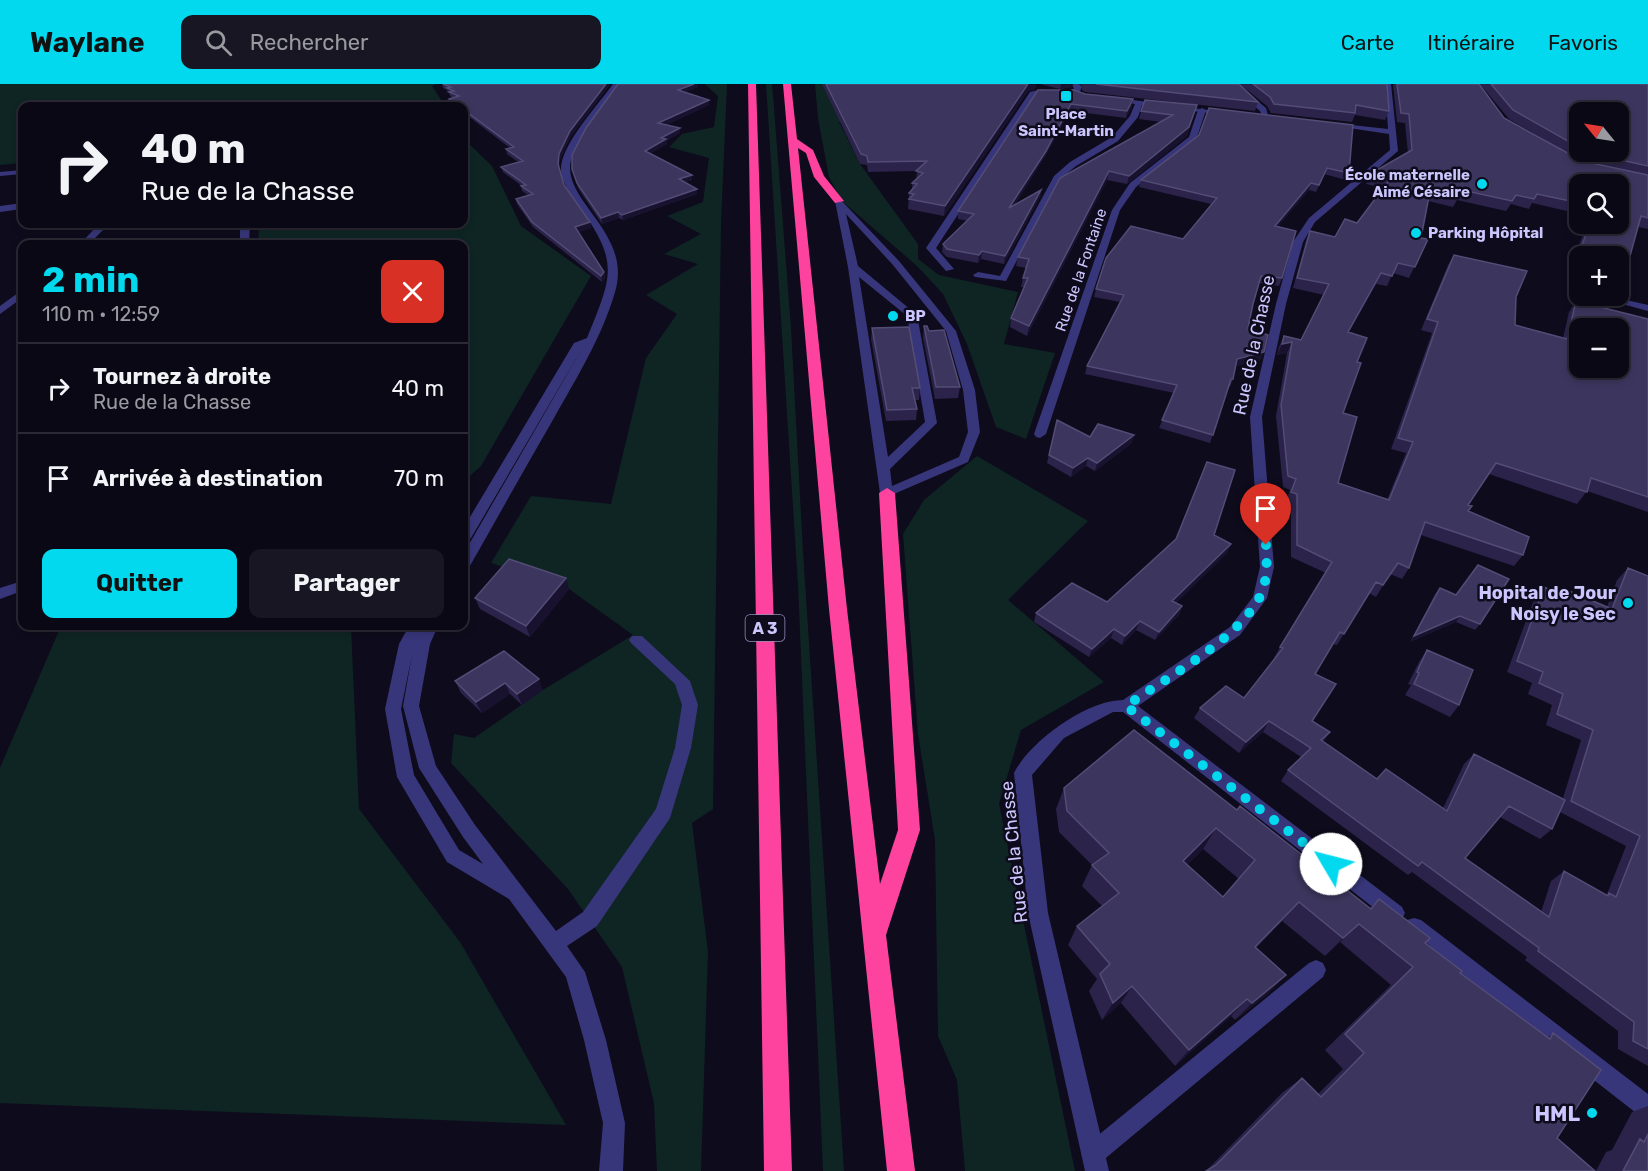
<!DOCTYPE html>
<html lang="fr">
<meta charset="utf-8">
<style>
body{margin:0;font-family:Rubik,sans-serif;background:#181622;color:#f1f3f6;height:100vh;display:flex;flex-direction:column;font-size:22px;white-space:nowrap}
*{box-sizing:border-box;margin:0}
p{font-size:20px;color:#999aa0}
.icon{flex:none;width:33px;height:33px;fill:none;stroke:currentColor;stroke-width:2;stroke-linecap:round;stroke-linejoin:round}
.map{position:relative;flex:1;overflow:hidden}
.drawer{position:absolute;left:18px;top:156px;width:450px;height:390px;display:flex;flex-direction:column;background:#0a0815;border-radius:12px;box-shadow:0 3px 9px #0003,0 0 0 2px #2a2934}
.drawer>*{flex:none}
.guide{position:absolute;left:18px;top:18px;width:450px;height:126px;border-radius:12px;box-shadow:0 3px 9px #0003,0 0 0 2px #2a2934;background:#0a0815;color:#f1f3f6;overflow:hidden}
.needle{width:39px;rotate:300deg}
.tools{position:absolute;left:1569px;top:18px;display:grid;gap:12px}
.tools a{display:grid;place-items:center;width:60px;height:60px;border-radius:12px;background:#0a0815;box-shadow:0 3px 9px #0003,0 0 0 2px #2a2934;font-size:30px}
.pin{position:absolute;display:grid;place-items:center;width:51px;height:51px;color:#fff;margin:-62px -26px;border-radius:50% 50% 50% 0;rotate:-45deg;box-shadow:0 0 6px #0007}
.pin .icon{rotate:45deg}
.me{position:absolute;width:66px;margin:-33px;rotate:307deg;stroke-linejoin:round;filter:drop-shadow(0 0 4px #0008)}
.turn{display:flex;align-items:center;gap:21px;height:126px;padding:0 24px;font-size:27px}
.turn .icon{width:78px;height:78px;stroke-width:2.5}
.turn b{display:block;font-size:42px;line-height:51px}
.round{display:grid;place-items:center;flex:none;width:63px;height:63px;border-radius:12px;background:#181622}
.summary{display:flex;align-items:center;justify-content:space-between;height:102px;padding:0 24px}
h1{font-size:36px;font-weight:700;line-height:45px;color:#03d9ee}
.primary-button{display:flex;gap:12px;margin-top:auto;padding:12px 24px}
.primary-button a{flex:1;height:69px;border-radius:12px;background:#03d9ee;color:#111;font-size:24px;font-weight:700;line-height:69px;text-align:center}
.primary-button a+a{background:#181622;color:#f1f3f6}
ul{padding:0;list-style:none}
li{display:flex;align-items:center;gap:18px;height:90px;padding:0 24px;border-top:2px solid #2a2934}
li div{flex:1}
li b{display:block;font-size:22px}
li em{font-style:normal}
header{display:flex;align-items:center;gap:36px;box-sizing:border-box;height:84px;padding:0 30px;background:#03d9ee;color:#111}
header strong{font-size:28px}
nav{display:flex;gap:33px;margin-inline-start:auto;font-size:21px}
.search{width:420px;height:54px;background:#181622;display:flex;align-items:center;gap:15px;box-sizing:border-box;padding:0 21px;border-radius:12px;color:#999aa0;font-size:22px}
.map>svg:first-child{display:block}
.green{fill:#0e2524}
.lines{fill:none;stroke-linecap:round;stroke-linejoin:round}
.lane{fill:#38367a;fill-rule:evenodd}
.street{fill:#38367a;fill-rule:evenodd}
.highway{fill:#fd439e;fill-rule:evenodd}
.wall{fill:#2b234a;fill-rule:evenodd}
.shaded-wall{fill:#18122f}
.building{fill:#3c355d;stroke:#534c76;stroke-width:1.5;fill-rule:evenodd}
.route{stroke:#03d9ee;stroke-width:10;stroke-dasharray:0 18}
.poi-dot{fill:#03d9ee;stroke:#0e0b1c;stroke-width:2}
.labels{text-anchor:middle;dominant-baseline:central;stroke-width:5;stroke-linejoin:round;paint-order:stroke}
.far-poi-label{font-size:15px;font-weight:bold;fill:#ccc6fe;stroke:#0e0b1c;text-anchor:start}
.far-street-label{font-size:15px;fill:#ccc6fe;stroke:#0e0b1c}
.shield{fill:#0e0b1c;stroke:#938eba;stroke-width:1.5}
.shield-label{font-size:16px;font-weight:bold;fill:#ccc6fe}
.street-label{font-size:18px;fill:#ccc6fe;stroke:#0e0b1c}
.poi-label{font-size:18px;font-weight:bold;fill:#ccc6fe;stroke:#0e0b1c;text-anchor:end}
.near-poi-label{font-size:21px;font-weight:bold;fill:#ccc6fe;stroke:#0e0b1c;text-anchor:end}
</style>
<header>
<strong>Waylane</strong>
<div class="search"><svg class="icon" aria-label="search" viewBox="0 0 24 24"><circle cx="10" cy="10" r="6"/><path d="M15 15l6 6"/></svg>Rechercher</div>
<nav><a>Carte</a><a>Itinéraire</a><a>Favoris</a></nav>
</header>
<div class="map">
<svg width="1648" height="1087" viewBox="0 0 1648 1087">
<rect width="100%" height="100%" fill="#0e0b1c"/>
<path class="green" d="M0 0H437L432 2 445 22H22V79L0 81Z
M705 0H727L721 139 713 725 692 739 708 868 701 1087H657L654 1019 622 883 568 805 451 679 454 650 474 654 543 606 633 551 569 505 491 479 531 412 611 420 646 274 677 230 646 211 698 180 664 170 701 150 667 132 703 118 709 74 669 63 682 50 714 43 718 12Z
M766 0H772L773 11 791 244 803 468 844 1087H823L798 501Z
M815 0H859L874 4 839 38 860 80 918 160V175L939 191 1018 208 1004 260 1055 269 1026 355 996 343 967 260 943 210 917 182 842 117 829 93 818 34Z
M464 55 492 82 521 142 591 192 481 382 464 397V160H258L259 140H464Z
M977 372 1088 437 1008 516 1104 598 1021 646 999 720 1075 1087H965L957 996 938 952 935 756 918 650 903 450 924 416Z
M61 542H351L359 725 460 858 566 1041 0 1019V684Z"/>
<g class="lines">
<path class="lane" d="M1202 24 1206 26 1196 56 1136 103 1120 126 1046 350 1040 354 1036 353 1034 350 1112 126 1130 99 1189 53 1198 26Z
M22 86V90L0 92V88Z
M839 114 899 177 956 247 975 306 980 348 968 378 887 413 880 409 848 183 835 117ZM846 130 893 181 946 247 963 306 968 348 959 373 892 402 890 385 937 339 917 231 858 182ZM859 193 907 232 925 338 888 373Z
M22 119V125L0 128V122Z
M99 140H109L89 160H80Z
M240 140H250L249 160H240Z
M22 206V214L0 230V222Z
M1593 212H1609L1648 221V227Z
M22 497V507L0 515V504Z
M1316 876 1323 879 1326 886 1323 893 1101 1078 1093 1081 1085 1078 1082 1070 1085 1062 1309 879Z"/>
<path class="street" d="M613 0H620C607 19 576 54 571 76 561 117 633 148 615 208 602 253 577 293 554 334 526 382 499 431 471 480L469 483 464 485V469L584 261 471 454 464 459V443L574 259 587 254C612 192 620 179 579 122 572 113 561 97 561 86 560 61 599 20 613 0Z
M1072 0H1079L1082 3 1080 7 1056 12V8L1074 5Z
M1230 0H1237L1266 24 1269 35H1263L1260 27Z
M1385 0H1391L1398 67 1315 138 1303 158 1286 220 1262 333 1274 483 1267 514 1240 551 1138 622 1402 823 1405 829 1402 835 1395 838 1388 835 1123 628H1113L1064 654 1032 691 1048 829 1109 1087H1085L1028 829 1014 689C1030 657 1087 616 1123 616L1230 543 1253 513 1260 483 1250 333 1276 220 1293 158 1309 134 1390 66 1389 50 1329 41 1333 39 1388 45Z
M1043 5 1047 7 1036 11 936 164 954 185 946 187 926 164 1030 8Z
M1110 13 1230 29 1226 31 1142 21 1138 33 1118 57 1076 82 1060 95 1006 197 975 193 973 191 978 188 1000 192 1054 92 1070 78 1112 53 1130 32 1135 20 1110 17Z
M409 542H438L430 560 419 622 436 682 475 741 556 847 583 828 656 725 675 664 682 621 675 600 632 560 629 556 632 552H642L690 597 698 621 691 664 670 734 597 842 567 862 585 888 606 956 625 1039 623 1087H599L603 1039 584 956 566 893 509 815 447 778 397 693 385 625 399 560ZM412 571 403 622 419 684 463 753 483 780 459 766 414 691 401 625Z
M1414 834 1421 836 1648 1010V1035L1640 1032 1407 850 1404 843 1407 836Z"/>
<path class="highway" d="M748 0H756L792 1087H764Z
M783 0H791L797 55 813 66 824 92 844 117 835 119 814 93 806 69 798 64 847 525 880 800 898 746 879 409 887 404 895 409 920 746 886 851 915 1087H887L829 525Z"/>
</g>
<path class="wall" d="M442 0H610L571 52 560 75 559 84 564 101 590 138 591 144 578 148 604 188 605 194 602 198 533 143 517 120 516 115 528 111 522 107 521 102H522L503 88 501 83 518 78 507 70 506 65 510 64 464 29V22H454L451 20 449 15 452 14 451 13 447 6 443 4Z
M618 0 698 3 685 8 709 21 666 41 680 49 666 57 667 60 651 69 692 91V96L685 98 697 105V110L623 136 619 134 602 140 578 104 572 85Z
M822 0H1036L1035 5 1028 7 944 132 908 125 909 109 912 106V99L916 96 917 87 868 88 867 81 860 80Z
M1040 0H1073L1072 3 1060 5Z
M1080 0H1239L1258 18 1255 27 1085 8 1082 6V2Z
M1240 0H1387L1389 27 1385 36 1355 31 1352 38 1271 29 1267 22Z
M1393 0H1479L1504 34 1567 69 1509 35 1480 0H1648V145L1638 143 1630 172 1623 182H1618V172H1580L1575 171 1587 140H1618L1580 100V130L1532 119 1529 125 1511 120 1506 127 1457 116 1453 123 1428 117 1421 154 1428 155 1409 194 1393 189 1387 202 1376 200 1349 248 1357 278 1343 329 1338 399 1387 416 1406 369 1391 365 1432 249 1421 246 1448 181 1454 171 1516 213 1515 241 1563 254 1569 228 1576 217 1648 235V428L1587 407 1577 420 1489 390 1468 421V428L1523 471 1514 482 1421 451 1409 484 1402 495 1390 490 1376 513 1369 509 1337 561 1333 560 1315 590 1312 637 1330 648 1323 658 1377 695 1443 724 1464 680 1474 670 1563 714 1581 656 1546 641 1552 621 1528 610 1532 599 1507 588 1534 515 1544 503 1557 510 1562 504 1607 523 1617 496 1628 484 1648 492V982L1618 965V947L1525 876 1527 873 1412 788 1408 791 1281 697 1288 686 1301 673 1263 648 1239 669 1194 634 1200 624 1244 614 1275 575 1274 574 1280 563 1326 489 1291 473V422L1285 420 1290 406 1283 403 1276 332 1287 269 1277 271 1279 263 1284 252 1301 256 1324 211 1293 204 1306 157 1310 147 1335 153 1357 139 1383 104 1366 100 1370 90 1408 69 1405 39 1397 38ZM1580 28 1618 68H1580ZM1560 728 1626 762 1607 810 1606 811 1564 787 1551 797 1541 828 1465 774 1500 733 1540 755 1552 745Z
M1074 6 1085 10 1133 15 1132 22 1126 34 1070 27 1044 74 1015 120 1041 106 1040 113 1004 180 981 175 978 179 947 173 942 168 943 160 968 137 958 135V127Z
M1141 27 1194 29 1187 52 1127 100 1107 96 1027 252 1010 243 1011 234 1024 203H1021L1023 194 1026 184 1016 182 1018 173 1161 38 1139 35Z
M1199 51 1349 89 1346 96 1324 90 1316 108 1309 106 1278 142 1282 194 1279 202 1259 199 1253 220 1248 244 1261 276 1236 282 1233 295 1230 303H1229L1210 359 1159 344 1174 309 1085 290 1087 282 1120 218 1094 213 1096 205 1183 155 1211 120 1139 103 1141 96Z
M924 242 929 247 960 303 958 314 935 315 923 254Z
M872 244 920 304 919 316H915L917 325 916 336 886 337 871 255Z
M1057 336 1090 353 1132 359 1095 387 1086 382 1071 393 1047 379Z
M1214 451 1231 460 1227 469 1176 519 1182 522 1179 531 1155 556 1136 546 1122 561 1111 554 1089 573 1034 538 1036 529 1107 518Z
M1440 504 1480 540 1475 546 1456 538 1410 558 1435 510Z
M569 505 530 553 480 525 475 514Z
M1427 566 1459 621 1450 633 1405 611 1411 601 1408 600 1419 578Z
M504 567 543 606 522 621 510 610 482 629 461 609 455 597Z
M1064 704 1237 726 1370 824 1379 815 1460 889 1548 953 1553 949 1601 986 1206 1087 1283 1008 1302 994 1318 1010 1343 985 1325 966 1391 901 1340 858 1325 872 1282 837 1256 864 1269 909 1235 936 1231 932 1175 982 1121 919 1102 936 1089 907 1097 895 1068 861 1077 842 1102 822 1082 802 1092 781 1059 748 1056 725ZM1203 765 1239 795 1223 813 1187 781Z
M1648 1022V1087H1596L1606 1068 1612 1066 1632 1028Z"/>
<path class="shaded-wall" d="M606 0H610L571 52 560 75 559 86 558 80 559 70 570 47Z
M694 0H698V3L679 11 678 6Z
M1028 0H1036L1035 5 1028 7 944 132 945 122Z
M1061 0H1073L1072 3 1060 5Z
M1133 15 1132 22 1126 34 1127 27Z
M709 16V21L659 44 658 39Z
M1071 20 1070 27 1044 74 1008 131 1009 124Z
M1194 29 1187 52 1127 100 1129 92Z
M680 44V49L666 57 667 60 646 72 645 67 661 54Z
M1109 87 1107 96 1027 252 1029 242Z
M692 91V96L679 100V95Z
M1311 99 1309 106 1272 149 1275 142Z
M697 105V110L623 136 622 131Z
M1041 106 1040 113 1004 180 1005 172Z
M618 128 619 134 602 140 601 134Z
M590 138 591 144 576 149 575 143Z
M982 167 981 175 978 179 979 171Z
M604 188 605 194 602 198 601 192Z
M1381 189 1376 200 1343 259 1348 248Z
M1292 258 1287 269 1277 271 1282 260Z
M1264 268 1261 276 1234 283 1237 275Z
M1134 351 1132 359 1095 387 1097 379Z
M1088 374 1086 382 1071 393 1073 384Z
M1231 460 1227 469 1169 526 1172 517Z
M566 494 569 505 530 553 526 542Z
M1182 522 1179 531 1155 556 1159 548Z
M1460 532 1456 538 1410 558 1414 552Z
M1140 537 1136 546 1122 561 1125 552Z
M1114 545 1111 554 1089 573 1092 565Z
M539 595 543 606 522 621 517 610Z
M505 599 510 610 482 629 476 618Z
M1269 637 1263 648 1239 669 1246 658Z
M1216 744 1203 765 1171 797 1183 777Z
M1299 818 1282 837 1239 881 1255 863Z
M1359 840 1340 858 1325 872 1343 854Z
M1286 891 1269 909 1235 936 1252 919Z
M1132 902 1121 919 1102 936 1113 919Z
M1247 915 1231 932 1175 982 1189 966Z"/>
<path class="building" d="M443 0H606L570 47 559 70 558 80 564 101 590 138 575 143 604 188 601 192 532 138 516 115 533 110 521 102 526 101 501 83 523 77 506 65 514 63 464 26V22H459L449 15 459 12 449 8 454 7 447 4 451 3Z
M618 0H694L678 6 709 16 658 39 680 44 661 54 666 55 645 67 692 91 679 95 697 105 622 131 618 128 601 134 577 99 572 85V71L586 44Z
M826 0H1028L945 122 909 115 914 110 909 109 917 100 912 99 923 89 916 87 927 77 868 78 867 72 861 70Z
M1096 0H1239L1258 18Z
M1253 0H1387L1389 27 1356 21 1355 29 1274 20 1270 13Z
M1397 0H1479L1504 34 1582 77 1648 91V134L1641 132 1630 172H1625L1582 161 1590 140H1618V100H1580V119L1537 110 1534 115 1516 111 1512 117 1462 106 1458 113 1430 107 1421 154 1428 155 1415 183 1398 179 1392 192 1381 189 1348 248 1367 254 1357 278 1361 279 1343 329 1357 333 1338 399 1389 416 1413 358 1398 354 1438 238 1427 235 1454 171 1527 187 1516 213 1515 241 1567 255 1576 217 1648 235V413L1591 394 1587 408 1496 379 1468 421 1472 422 1468 427 1529 453 1523 471 1425 438 1409 484 1398 479 1383 501 1376 498 1344 550 1340 548 1315 590 1336 600 1312 637 1330 648 1321 656 1377 695 1386 685 1447 727 1474 670 1565 716 1552 745 1509 722 1465 774 1549 833 1564 787 1608 812 1609 809 1616 813 1640 752 1571 717 1593 646 1557 630 1563 610 1539 599 1543 588 1517 577 1544 503 1559 510 1562 504 1612 525 1628 484 1648 492V965L1633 957 1634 938 1538 867 1539 864 1422 778 1418 782 1288 686 1311 664 1269 637 1246 658 1200 624 1226 602 1244 614 1283 564 1280 563 1332 478 1297 461V410L1291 408 1296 395 1288 392 1281 321 1292 258 1282 260 1284 252 1301 256 1329 200 1297 194 1310 147 1335 153 1345 135 1357 139 1390 95 1370 90 1412 66 1409 30 1401 29ZM1580 244H1618V284H1580Z
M1491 0H1648V82L1589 69 1586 68H1618V28H1580V64L1513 26Z
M1038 6H1074L1085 10 1133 15 1127 27 1071 20 1046 67 1009 124 1041 106 1005 172 982 167 979 171 947 165 943 160 974 130 958 127Z
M1145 16 1197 21 1189 43 1129 92 1109 87 1029 242 1011 234 1028 194H1023L1029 175 1018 173 1060 94 1173 31 1141 27Z
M1209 24 1353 41 1349 89 1327 84 1319 101 1311 99 1275 142 1296 147 1282 194 1261 192 1253 220 1248 244 1268 251 1264 268 1237 275 1233 295H1231L1213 351 1162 336 1177 301 1087 282 1124 211 1096 205 1106 174 1131 142 1183 155 1217 114 1141 96 1199 51Z
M924 242H927L929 247 944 246 960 303H936Z
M909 243 920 304H912L917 325 887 326 872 244Z
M1057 336 1090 353 1098 340 1134 351 1097 379 1088 374 1073 384 1049 371Z
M1207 378 1235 386 1214 451 1231 460 1172 517 1182 522 1159 548 1140 537 1125 552 1114 545 1092 565 1036 529 1072 499 1107 518 1176 455Z
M509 475 566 494 526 542 475 514Z
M1478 481 1509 495 1480 540 1460 532 1414 552 1440 504 1456 511Z
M1427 566 1473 586 1459 621 1414 600 1419 589 1417 588Z
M504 567 539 595 517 610 505 599 476 618 455 597Z
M1134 646 1237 726 1240 722 1371 825 1379 815 1430 854 1425 859 1462 887 1460 889 1550 955 1553 949 1601 986 1557 1054 1595 1087H1206L1216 1081 1302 994 1321 1013 1364 969 1345 950 1413 883 1359 840 1343 854 1299 818 1255 863 1286 891 1252 919 1247 915 1189 966 1132 902 1113 919 1100 890 1110 880 1077 842 1119 809 1092 781 1109 769 1067 727 1064 704ZM1216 744 1255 776 1223 813 1183 777Z
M1648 1050V1087H1623L1640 1055 1644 1058Z"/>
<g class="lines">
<path class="route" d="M1266 461C1267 479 1268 500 1258 516 1235 557 1166 594 1126 622L1331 780"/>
</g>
<g class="poi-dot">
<rect x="1060" y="6" width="12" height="12" rx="3"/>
<circle cx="1482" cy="100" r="6"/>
<circle cx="1416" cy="149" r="6"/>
<circle cx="893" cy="232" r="6"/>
<circle cx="1628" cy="519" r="6"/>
<circle cx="1592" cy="1029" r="6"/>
</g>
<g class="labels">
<g class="far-poi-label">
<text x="1066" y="30" text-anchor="middle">Place<tspan x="1066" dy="17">Saint-Martin</tspan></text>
<text x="1470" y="91" text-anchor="end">École maternelle<tspan x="1470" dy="17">Aimé Césaire</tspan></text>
<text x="1428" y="149">Parking Hôpital</text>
<text x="905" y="232">BP</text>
</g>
<g class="far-street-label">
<text transform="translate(1081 186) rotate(-71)">Rue de la Fontaine</text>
</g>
<rect class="shield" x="745.5" y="531" width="39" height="26" rx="4.5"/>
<g class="shield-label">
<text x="765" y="544">A 3</text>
</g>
<g class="street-label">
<text transform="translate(1254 261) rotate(-78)">Rue de la Chasse</text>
<text transform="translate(1014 768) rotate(-96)">Rue de la Chasse</text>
</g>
<g class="poi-label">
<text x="1616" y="509">Hopital de Jour<tspan x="1616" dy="21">Noisy le Sec</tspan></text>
</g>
<g class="near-poi-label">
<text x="1580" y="1029">HML</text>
</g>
</g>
</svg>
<div class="tools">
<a><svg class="needle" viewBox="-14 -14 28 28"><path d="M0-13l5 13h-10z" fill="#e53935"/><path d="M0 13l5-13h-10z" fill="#999aa0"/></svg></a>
<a><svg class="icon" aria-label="search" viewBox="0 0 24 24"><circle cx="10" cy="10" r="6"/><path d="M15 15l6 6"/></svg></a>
<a>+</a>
<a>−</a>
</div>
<div class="pin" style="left:1266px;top:461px;background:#d93025"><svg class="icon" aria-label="arrive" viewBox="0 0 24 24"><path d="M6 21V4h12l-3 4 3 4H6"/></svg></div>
<svg class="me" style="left:1331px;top:780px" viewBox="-20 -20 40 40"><circle r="19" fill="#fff"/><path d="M0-13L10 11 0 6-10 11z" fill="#03d9ee"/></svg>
<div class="guide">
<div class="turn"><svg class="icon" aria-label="right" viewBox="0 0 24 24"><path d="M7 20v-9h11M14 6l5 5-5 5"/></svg><div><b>40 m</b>Rue de la Chasse</div></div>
</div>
<section class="drawer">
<div class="summary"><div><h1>2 min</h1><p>110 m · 12:59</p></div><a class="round" style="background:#d93025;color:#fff"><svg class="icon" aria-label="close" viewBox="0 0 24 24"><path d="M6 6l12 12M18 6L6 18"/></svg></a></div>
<ul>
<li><svg class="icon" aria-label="right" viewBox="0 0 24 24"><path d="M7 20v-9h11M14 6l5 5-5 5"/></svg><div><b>Tournez à droite</b><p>Rue de la Chasse</p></div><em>40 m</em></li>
<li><svg class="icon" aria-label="arrive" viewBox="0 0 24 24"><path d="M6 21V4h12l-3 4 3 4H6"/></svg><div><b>Arrivée à destination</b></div><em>70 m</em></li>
</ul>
<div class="primary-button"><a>Quitter</a><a>Partager</a></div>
</section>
</div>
